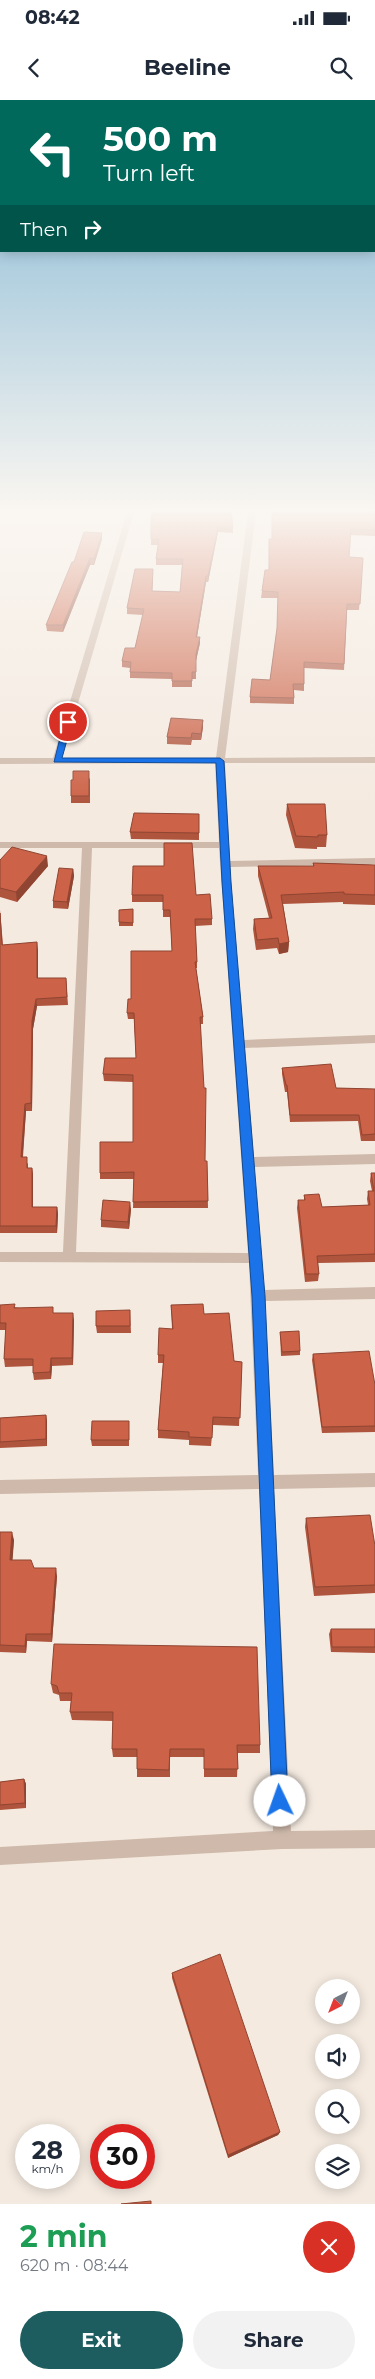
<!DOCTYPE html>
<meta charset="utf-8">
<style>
body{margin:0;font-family:Montserrat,sans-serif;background:#f2f2f3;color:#1f2937;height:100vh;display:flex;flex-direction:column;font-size:19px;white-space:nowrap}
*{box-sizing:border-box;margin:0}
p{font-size:16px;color:#747a83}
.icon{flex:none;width:28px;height:28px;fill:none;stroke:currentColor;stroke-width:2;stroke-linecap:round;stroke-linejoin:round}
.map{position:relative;height:2104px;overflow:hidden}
.sheet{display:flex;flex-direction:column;background:#fff;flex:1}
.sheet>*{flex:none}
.top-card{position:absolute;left:0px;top:0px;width:375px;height:152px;box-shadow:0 2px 12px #0003;background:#00695c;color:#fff;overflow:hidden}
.needle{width:32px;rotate:222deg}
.fabs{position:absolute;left:315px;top:1879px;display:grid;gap:10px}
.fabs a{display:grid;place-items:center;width:45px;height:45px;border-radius:50%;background:#fff;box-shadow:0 2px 12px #0003;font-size:25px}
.speed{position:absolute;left:15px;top:2024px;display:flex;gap:10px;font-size:25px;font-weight:700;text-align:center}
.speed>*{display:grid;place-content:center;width:65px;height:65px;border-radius:50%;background:#fff;box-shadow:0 2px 12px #0003;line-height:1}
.speed small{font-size:12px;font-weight:400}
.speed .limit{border:8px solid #d22;background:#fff;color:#111}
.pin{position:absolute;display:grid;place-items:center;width:42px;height:42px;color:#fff;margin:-21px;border:2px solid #fff;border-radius:50%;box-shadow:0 1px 5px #0007}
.me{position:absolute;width:55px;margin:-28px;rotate:357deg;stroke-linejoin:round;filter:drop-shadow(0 0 4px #0008)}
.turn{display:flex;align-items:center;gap:18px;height:105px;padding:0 20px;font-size:22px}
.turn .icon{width:65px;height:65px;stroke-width:2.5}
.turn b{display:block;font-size:35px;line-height:42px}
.then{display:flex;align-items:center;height:48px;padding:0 20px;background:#0003;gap:10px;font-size:19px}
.round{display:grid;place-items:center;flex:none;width:52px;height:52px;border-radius:26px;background:#f2f2f3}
.overview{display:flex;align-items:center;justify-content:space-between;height:85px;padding:0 20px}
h1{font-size:30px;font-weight:700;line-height:38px;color:#1e9e55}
.action{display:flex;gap:10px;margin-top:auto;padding:10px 20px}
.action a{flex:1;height:58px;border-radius:30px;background:#1d5d5f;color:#fff;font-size:20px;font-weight:700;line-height:58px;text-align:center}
.action a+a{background:#f2f2f3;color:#1f2937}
.status{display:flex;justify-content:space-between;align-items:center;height:35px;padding:0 25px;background:#fff;direction:ltr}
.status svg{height:14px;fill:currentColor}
header{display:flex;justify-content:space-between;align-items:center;height:65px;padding:0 20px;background:#fff;font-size:22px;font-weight:700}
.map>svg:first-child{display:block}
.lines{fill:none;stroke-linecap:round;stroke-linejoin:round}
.minor{fill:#ceb9aa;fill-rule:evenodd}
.wall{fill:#af543d}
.shaded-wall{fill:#8f4532}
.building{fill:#cc6247;stroke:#8f4532}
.route{fill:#1a73e8;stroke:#114b97}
</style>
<div class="status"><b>08:42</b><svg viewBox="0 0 49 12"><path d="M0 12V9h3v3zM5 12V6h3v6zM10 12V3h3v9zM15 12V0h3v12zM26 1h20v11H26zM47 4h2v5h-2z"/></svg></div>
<header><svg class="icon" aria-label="back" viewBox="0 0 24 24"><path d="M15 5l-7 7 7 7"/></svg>Beeline<svg class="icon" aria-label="search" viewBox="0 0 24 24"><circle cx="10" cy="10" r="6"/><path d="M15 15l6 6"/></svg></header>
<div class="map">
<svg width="375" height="2104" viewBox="0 0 375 2104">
<rect width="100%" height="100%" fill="#f4eae0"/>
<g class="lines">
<path class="minor" d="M127 412H134L62 658H216L248 412H256L225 658 375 657V663H225L230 761 375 758V764L230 767 244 940 375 935V943L245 948 254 1057 375 1054V1064L254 1067 264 1190 375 1187V1199L265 1201 274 1375 375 1373V1387L274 1389 291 1731 375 1730V1748L282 1749 0 1765V1747L273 1731 259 1389 0 1394V1380L258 1375 249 1163 0 1162V1152H63L82 748H0V742H219L215 663 0 664V658H53ZM92 748H219L248 1153 76 1152Z"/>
</g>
<path class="wall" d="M375 412V436L350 435 349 457 363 458 359 510H347L344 570 304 568V591L294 590V604L250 603V597L270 580 277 529 278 498H261L262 491 269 470 272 439Z
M151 425 233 427V433L218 432 208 482H206L197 537 200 543 196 560V579H192V587H172V579L130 578V568L122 567V561L135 548 143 515 127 514V508L153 469 152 491 180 492 182 465H156V459L158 445H151Z
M102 433V439L94 465H90L63 532 47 531 46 525Z
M203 620V627L201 640H192L191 645 167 644V637Z
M90 678V703H71V696Z
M287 704 327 735 326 747H317V749L295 748 286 715Z
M199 714V740L131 739 130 732Z
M0 760 48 766 17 802 0 797Z
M313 763 375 765V805L343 804V802L283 804 289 842 288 852 279 854 277 848 256 850 253 829 254 819 269 818 258 776V766H313Z
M73 769 74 776 68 809 53 808V801Z
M132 795H196L212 819V825L195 826 197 862V868H196L203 917V924H200L205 1061H207L208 1108H133L134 1079H100V1073L133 1042V982L104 981 103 974 136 958 134 919H128L127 913 172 851 170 817H163V802H132Z
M133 809V826H119V810Z
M0 810 3 845 38 850V878H66L68 905 37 906 33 929 32 1011H26L23 1057 28 1064V1068H32L33 1075V1107H57L58 1114 57 1133H0Z
M282 968 336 988 375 989V1041H361L358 1021 290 1022 287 992H285L282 974Z
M371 1073H375V1162L318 1163 319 1174 318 1181 305 1182 297 1108 298 1100H304V1095L322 1107 368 1105 367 1099 368 1091H372L370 1081Z
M131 1109 129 1129 101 1127V1120Z
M0 1205 54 1213 74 1220 73 1265 52 1266 51 1279 34 1280 33 1273V1266L5 1267 4 1259 6 1230H0Z
M171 1205 204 1214 234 1261 242 1262 239 1326 213 1325 211 1346 189 1345V1340L158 1338V1330L163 1263H158V1255L172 1229Z
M130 1210 131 1233H97L96 1226Z
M280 1232 300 1251V1255L281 1256Z
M313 1254 375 1285V1332L322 1333 312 1260Z
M46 1315 47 1322V1346L0 1348V1318Z
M129 1321V1346H92L91 1340Z
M306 1418 375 1446V1493L314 1496 305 1427Z
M0 1432 14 1440 12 1460 57 1476 52 1542 27 1541 26 1553 0 1552Z
M331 1529H375V1553L331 1552 329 1534Z
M51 1584 260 1645V1653H238L237 1677H204V1657H170V1677H137V1657H113L112 1649 113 1621 72 1620 70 1612 71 1601H60L59 1595 53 1593Z
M24 1679 26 1684V1708L0 1710V1682Z
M172 1873 280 2032 278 2035 228 2058 172 1878Z"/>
<path class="shaded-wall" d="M218 427V432L208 482V476Z
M102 433V439L94 465V459Z
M90 458V465L63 532V525Z
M206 476V482L196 543V537Z
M200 537V543L196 561V554Z
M203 620V627L201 640V634Z
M47 756 48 766 17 802 16 792Z
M73 769 74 776 68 809 67 802Z
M37 842 38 850V886L37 878Z
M289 842 288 852 279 854V844Z
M36 899 37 906 33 929 32 1011 31 1003 32 921Z
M25 1004 26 1011 22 1064 21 1057Z
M32 1068 33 1075V1114L32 1107Z
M130 1102 131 1109 129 1129 128 1122Z
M57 1107 58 1114 57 1133 56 1126Z
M73 1213 74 1220 73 1265 72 1258Z
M51 1258 52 1266 51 1279 50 1272Z
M46 1315 47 1322V1346L46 1339Z
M12 1432 14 1440 12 1468 10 1460Z
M56 1468 57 1476 52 1542 51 1534Z
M26 1534 27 1541 26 1553 25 1546Z
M24 1679 26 1684V1708L25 1703Z
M280 2032 278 2035 228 2058V2055Z"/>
<path class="building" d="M152 412H231L233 427H218L208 476H206L196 537H200L196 554V572H192V581H172V573L130 572 131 562 122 561 125 548H135L144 509 127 508 135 469H153L152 491 180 492 183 459H156L159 439H151V425Z
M272 412H375V430L351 429 349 457 363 458 360 504H347L344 564 304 562V584H293L294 598 250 597 252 579 270 580 277 528 278 492 262 491 265 470H269V439H272Z
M84 432 102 433 94 459 90 458 63 525H46L72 462H74Z
M171 618 203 620 201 634 192 633 191 638 167 637Z
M73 671H89V696H71V680H73Z
M287 704H325L327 735H318V737L296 736Z
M134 713 199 714V733L130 732Z
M164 743H192L196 795 210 794 212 819H195L197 862H195L203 917H200L204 988H206L205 1061H207L208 1101 133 1102 134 1072 100 1073V1042H133V975L103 974 105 958H136L134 913H127L128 899H131V851H172L170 810H163V795H132L133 766H164Z
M12 747 47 756 16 792 0 788V760Z
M313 763 375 765V795L344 794V792L281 795 289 842 279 844 278 838 257 840 254 819 272 818 258 766H314Z
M59 768 73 769 67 802 53 801Z
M133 809V823L119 822V810Z
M0 813 2 845 37 842V878H66L67 897 36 899 32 921 31 1003 25 1004 21 1057H27V1068H32V1107H57L56 1126H0Z
M331 964 336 988 375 989V1034L362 1035 359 1015H290L287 985H286L282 968Z
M371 1073H375V1154L317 1156 319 1174H306L298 1100H305L304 1095 319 1094 322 1107 370 1105 368 1091H374Z
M103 1100 130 1102 128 1122 101 1120Z
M15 1204 14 1208 53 1207V1213H73L72 1258H51L50 1272 33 1273V1259H4L6 1223H0V1205Z
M203 1204 204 1214 229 1213 234 1261 242 1262 240 1318 213 1317 212 1338 189 1337V1332L158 1330 164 1255H158L159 1228 173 1229 171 1205Z
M130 1210V1226H96V1211Z
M299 1231 300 1251 282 1252 280 1232Z
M369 1251 375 1285V1326L322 1327 313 1254Z
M46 1315V1339L0 1342V1318Z
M92 1321H129V1340H91Z
M370 1415 375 1446V1485L315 1487 306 1418Z
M0 1432H12L10 1460H31L34 1468H56L51 1534H26L25 1546 0 1545Z
M331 1529H375V1547H332Z
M54 1544 257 1547 260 1645H237L238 1669H204V1649H170L169 1670 137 1669V1649H112L113 1612H70L72 1593H59L57 1586 51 1584Z
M24 1679 25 1703 0 1705V1682Z
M220 1854 280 2032 228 2055 172 1873Z
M151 2101V2104H121Z"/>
<linearGradient id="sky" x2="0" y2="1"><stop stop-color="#7db4d3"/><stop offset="0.58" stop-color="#faf6f1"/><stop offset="1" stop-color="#faf6f1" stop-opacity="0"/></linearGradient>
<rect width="375" height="707" fill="url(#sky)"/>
<path class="route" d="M68 620 72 622 62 658H220L224 661 231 782 265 1196 288 1701 286 1706 280 1709 274 1706 272 1701 252 1196 222 782 216 663 54 662 64 622Z"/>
</svg>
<div class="fabs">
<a><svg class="needle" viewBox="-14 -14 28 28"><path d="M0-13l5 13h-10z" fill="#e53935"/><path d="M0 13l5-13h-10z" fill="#747a83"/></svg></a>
<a><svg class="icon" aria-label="sound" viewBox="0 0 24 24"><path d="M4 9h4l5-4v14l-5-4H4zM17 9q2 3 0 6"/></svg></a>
<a><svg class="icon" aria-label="search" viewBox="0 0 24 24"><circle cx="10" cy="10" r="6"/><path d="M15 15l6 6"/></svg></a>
<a><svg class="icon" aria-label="layers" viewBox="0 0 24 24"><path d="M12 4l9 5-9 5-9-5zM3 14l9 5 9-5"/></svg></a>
</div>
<div class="speed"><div>28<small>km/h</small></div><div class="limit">30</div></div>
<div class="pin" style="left:68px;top:622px;background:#d93025"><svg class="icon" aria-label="arrive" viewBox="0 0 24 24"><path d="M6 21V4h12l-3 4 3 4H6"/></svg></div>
<svg class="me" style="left:280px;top:1701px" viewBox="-20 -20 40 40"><circle r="19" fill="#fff"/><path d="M0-13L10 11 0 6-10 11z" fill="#1a73e8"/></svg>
<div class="top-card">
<div class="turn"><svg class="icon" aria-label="left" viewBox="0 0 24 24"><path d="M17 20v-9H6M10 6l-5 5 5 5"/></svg><div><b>500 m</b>Turn left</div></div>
<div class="then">Then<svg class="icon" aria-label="right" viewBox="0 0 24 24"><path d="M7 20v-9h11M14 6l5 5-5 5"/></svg></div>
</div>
</div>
<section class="sheet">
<div class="overview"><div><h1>2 min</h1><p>620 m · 08:44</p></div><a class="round" style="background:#d93025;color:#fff"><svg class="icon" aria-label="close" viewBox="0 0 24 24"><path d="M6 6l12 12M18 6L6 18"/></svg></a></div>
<div class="action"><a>Exit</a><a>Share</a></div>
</section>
